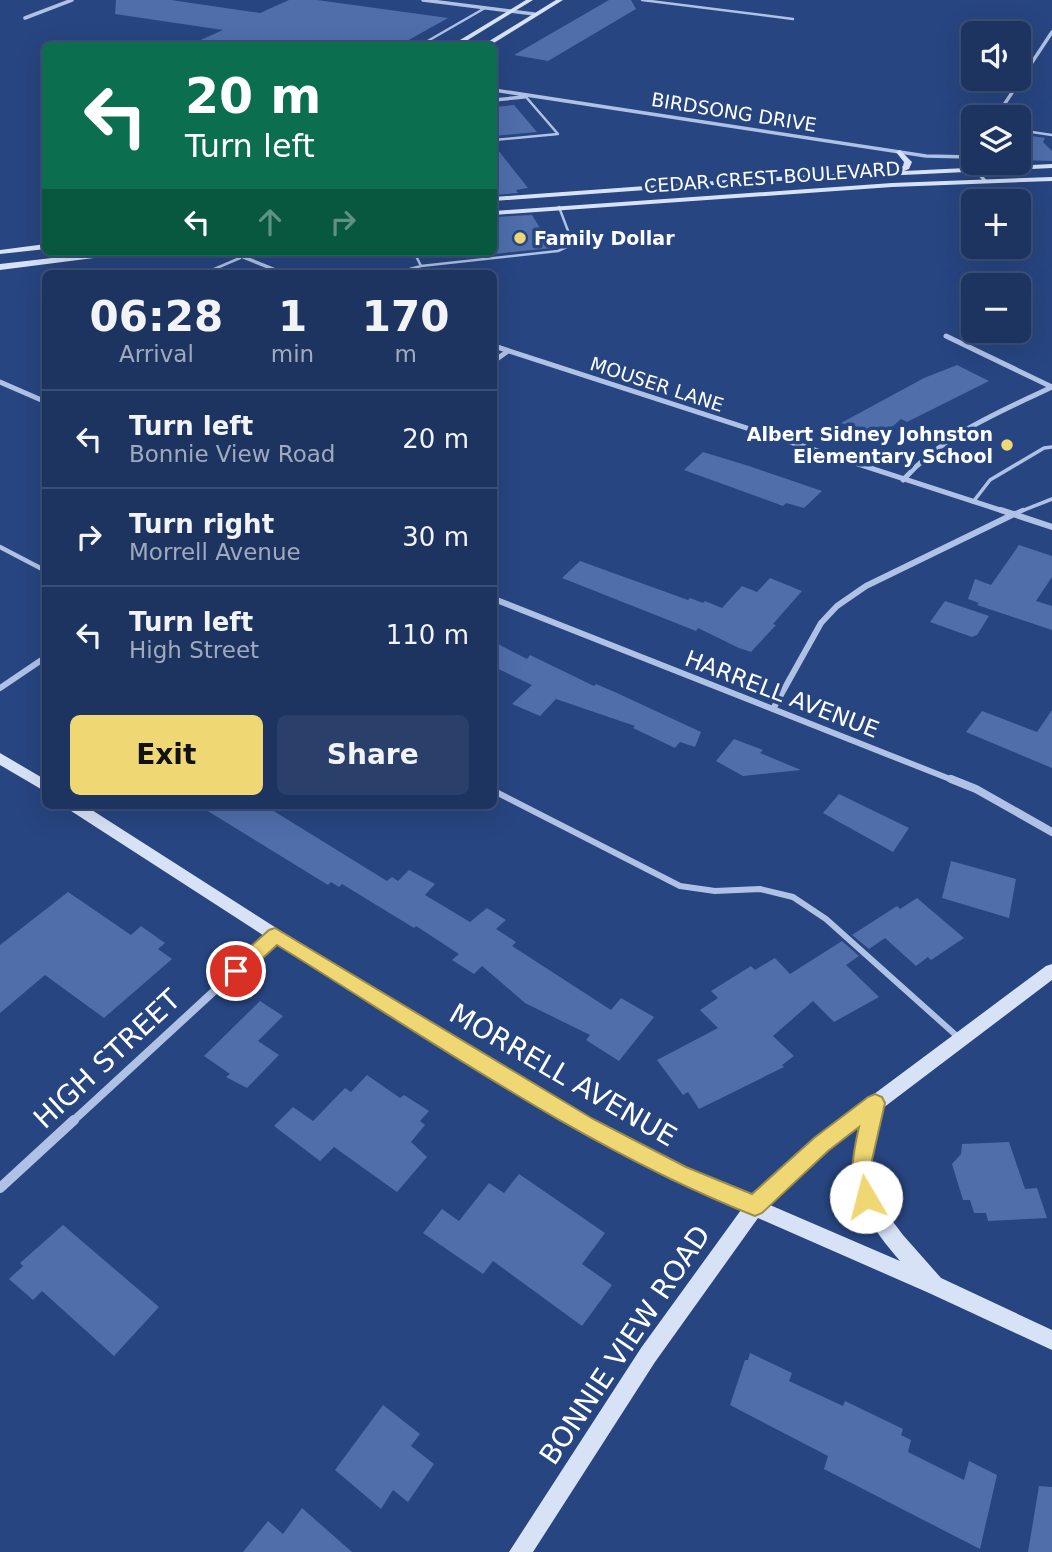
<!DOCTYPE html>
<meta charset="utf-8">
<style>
body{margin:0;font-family:"DejaVu Sans",sans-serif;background:#2a3f6a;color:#f1f3f6;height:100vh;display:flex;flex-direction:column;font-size:26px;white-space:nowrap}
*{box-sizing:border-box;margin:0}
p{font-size:23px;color:#a0aabd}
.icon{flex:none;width:38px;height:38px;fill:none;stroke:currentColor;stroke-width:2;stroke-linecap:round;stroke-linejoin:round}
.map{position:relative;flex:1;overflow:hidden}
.drawer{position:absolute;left:42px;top:270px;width:455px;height:539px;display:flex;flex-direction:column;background:#1d3461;border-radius:10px;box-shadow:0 7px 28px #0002,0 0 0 2px #3b4f76}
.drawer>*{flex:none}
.guide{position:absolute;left:42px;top:42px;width:455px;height:214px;border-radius:10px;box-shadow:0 7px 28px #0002,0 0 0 2px #3b4f76;background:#0b6e4f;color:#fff;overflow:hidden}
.tools{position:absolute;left:961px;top:21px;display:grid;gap:14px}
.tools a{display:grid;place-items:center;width:70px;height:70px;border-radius:10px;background:#1d3461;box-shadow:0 7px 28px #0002,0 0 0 2px #3b4f76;font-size:35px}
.pin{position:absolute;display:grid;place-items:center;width:60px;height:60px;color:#fff;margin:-30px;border:4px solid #fff;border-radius:50%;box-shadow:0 2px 7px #0007}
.me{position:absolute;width:77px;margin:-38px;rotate:352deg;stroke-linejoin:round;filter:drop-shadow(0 0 5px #0008)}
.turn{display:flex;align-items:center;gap:24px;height:147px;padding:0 28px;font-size:32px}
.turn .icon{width:91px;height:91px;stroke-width:2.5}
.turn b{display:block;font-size:49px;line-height:60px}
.lanes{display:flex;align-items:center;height:66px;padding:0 28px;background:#0003;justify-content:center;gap:35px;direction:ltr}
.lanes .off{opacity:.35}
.eta{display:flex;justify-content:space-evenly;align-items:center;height:119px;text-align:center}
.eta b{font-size:42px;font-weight:700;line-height:49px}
.button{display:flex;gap:14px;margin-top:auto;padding:14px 28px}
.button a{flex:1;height:80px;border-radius:10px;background:#efd874;color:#111;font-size:28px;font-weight:700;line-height:80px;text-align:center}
.button a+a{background:#2a3f6a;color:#f1f3f6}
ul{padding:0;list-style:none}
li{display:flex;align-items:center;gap:21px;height:98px;padding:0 28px;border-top:2px solid #3b4f76}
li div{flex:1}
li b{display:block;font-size:26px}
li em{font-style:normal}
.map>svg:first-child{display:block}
.building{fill:#4f6eaa}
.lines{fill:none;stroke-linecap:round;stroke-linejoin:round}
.lane-far3{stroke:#afc2e6;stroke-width:2.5}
.lane-far2{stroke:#afc2e6;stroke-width:3.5}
.lane-far1{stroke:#afc2e6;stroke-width:4.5}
.lane{stroke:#afc2e6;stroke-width:6}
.street-far4{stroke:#afc2e6;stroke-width:3.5}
.street-far3{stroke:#afc2e6;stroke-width:5}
.street-far2{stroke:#afc2e6;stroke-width:6}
.street-far1{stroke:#afc2e6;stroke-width:8}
.street{stroke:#afc2e6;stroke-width:10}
.secondary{fill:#d8e2f6;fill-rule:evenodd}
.route{fill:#efd874;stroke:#9b8c4b;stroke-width:2}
.poi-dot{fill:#efd874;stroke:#274581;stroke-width:2.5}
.labels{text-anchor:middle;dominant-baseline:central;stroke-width:7;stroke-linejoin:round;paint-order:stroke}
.far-street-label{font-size:19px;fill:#fff;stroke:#274581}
.far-poi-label{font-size:19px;font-weight:bold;fill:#fff;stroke:#274581;text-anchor:start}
.street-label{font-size:23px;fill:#fff;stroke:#274581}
.near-street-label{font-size:28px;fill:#fff;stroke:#274581}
</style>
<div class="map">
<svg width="1052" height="1552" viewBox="0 0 1052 1552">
<rect width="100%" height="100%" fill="#274581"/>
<path class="building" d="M116 0H171L260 13 289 0H317L448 18 398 46H187L223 30 115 14Z
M609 0H631L636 9 548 61 514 55Z
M514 105 537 132 494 136V107Z
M1018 134 1045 138 1043 142 1052 151V161L1018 160Z
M494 145 528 188 516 190 518 193 494 195Z
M532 215 552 248 494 254V217Z
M957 365 989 381 907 422 901 419 875 442 871 440 866 444 835 435 847 425 841 423 924 378Z
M703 452 749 466 822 491 804 508 786 503 783 506 684 470Z
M1019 545 1052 556V577L1036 601 1052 606V630L977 605 979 603 968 599 975 579 991 585Z
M580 561 688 600 690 598 703 603 705 601 722 608 742 586 757 592 770 578 802 591 773 624 776 625 751 652 739 648 698 628 696 631 562 578Z
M945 601 989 616 977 635 972 637 930 622Z
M494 642 527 659 530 655 594 686 596 684 617 693 701 732 695 747 680 742 675 748 633 728 635 726 556 699 540 716 512 704 532 685 494 667Z
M1052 710V768L966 732 982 711 1037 732Z
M734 739 763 750 760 753 801 770 743 776 716 761Z
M839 794 909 828 893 852 823 813Z
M198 805H264L387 881 392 877 398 881 409 870 435 884 425 895 470 922 487 908 506 920 496 929 516 942 512 946 611 1010 621 998 654 1017 619 1061 586 1040 590 1035 525 1003 482 966 474 974 452 960 459 954 416 926 414 928 342 884 339 887 331 882 328 885Z
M951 861 1016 879 1009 918 942 898Z
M68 892 131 935 141 926 165 943 158 949 172 959 104 1018 45 975 0 1013V945Z
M917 898 964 938 931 960 928 957 916 966 885 938 869 949 852 935 897 906 900 909Z
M842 941 859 956 846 965 879 997 834 1022 813 1001 773 1036 794 1056 782 1065 784 1067 699 1109 688 1092 683 1095 657 1060 718 1028 700 1010 718 998 711 991 751 966 755 970 775 958 790 974Z
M260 1001 283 1016 258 1041 279 1055 247 1088 226 1077 230 1074 204 1056Z
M367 1075 400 1098 404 1095 429 1111 420 1121 425 1125 411 1142 427 1157 397 1192 334 1147 320 1161 274 1126 293 1107 313 1121 345 1088 351 1092Z
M1009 1142 1025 1189 1037 1188 1047 1218 988 1221 986 1213H974L970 1200H963L952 1164 961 1154 962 1144Z
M519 1174 605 1233 582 1264 612 1285 582 1326 493 1261 483 1274 423 1233 442 1209 459 1221 489 1183 504 1193Z
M63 1225 159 1307 114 1356 42 1291 33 1300 9 1279 23 1266 20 1263Z
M750 1353 792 1373 789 1381 843 1406 845 1401 903 1429 901 1435 911 1440 908 1452 964 1480 969 1461 997 1475 980 1549 824 1469 828 1456 730 1405 745 1360H748Z
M383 1405 420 1434 411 1446 434 1464 408 1502 393 1490 381 1509 335 1470Z
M1039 1486 1052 1487V1552H1028Z
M302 1508 352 1552H243L268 1521 283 1534Z"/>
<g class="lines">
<path class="lane-far3" d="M642 0 793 19
M419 46 485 8
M1018 130 1052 135
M494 140 558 134 526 97
M414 252 421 266
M205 273 240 258
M395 273 421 266 558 251 573 244 559 207"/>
<path class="lane-far2" d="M973 502 990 480 1044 448 1052 447
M1019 512 1052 499"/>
<path class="lane-far1" d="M1014 514 1023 510
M0 547 46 571"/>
<path class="lane" d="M494 791 680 886 715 891 760 889 793 897 826 919 958 1037"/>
<path class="street-far4" d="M423 0 534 14
M25 18 72 0
M494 90 926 156 970 157
M494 100 524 97
M996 117 1052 32
M973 153 970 157 972 165 985 181
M231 252 283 273"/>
<path class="street-far3" d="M946 336 1052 387
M494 346 1006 512
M494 361 508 351
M0 382 46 402
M903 480C944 434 998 413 1052 387"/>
<path class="street-far2" d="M1001 510 1052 527
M494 599 955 781
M0 688 46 657
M773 709 821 623 837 606 866 586 1014 514"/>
<path class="street-far1" d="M951 779 976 789 1052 832
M73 1121 275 935"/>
<path class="street" d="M0 1188 74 1120"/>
<path class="secondary" d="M526 0H533L458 46H450Z
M556 0H563L489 46H481Z
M900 150 912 162 909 169 904 171 1052 164V168L756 182 494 201V197L756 178 893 171 903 166 904 162 896 152Z
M1052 177V181L892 187 494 215V211L892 183Z
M46 244V249L0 254V250Z
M104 252H129L125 254 0 270V264Z
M0 753 46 780V792L0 765Z
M66 805H84L281 931 592 1119 685 1168 752 1197 815 1138 1046 966 1052 964V980L883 1108 870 1160 871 1178 881 1206 903 1235 941 1278 1052 1330V1350L929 1293 758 1218 655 1362 533 1552H509L641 1348 741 1210 671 1180 580 1131 269 939 68 809ZM860 1125C842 1183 862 1217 900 1261L770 1205 827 1150Z"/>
</g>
<path class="route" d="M275 928 593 1119 686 1167 752 1194 814 1138 868 1097 875 1094 882 1097 885 1103 872 1160 877 1197 874 1204 866 1207 859 1204C848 1179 853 1153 859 1127L828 1151 762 1213 755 1216C585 1149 431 1040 277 945L242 977 236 979 229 977 227 971 229 966 269 930Z"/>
<g class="poi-dot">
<circle cx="520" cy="238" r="7"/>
<circle cx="1007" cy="445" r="7"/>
</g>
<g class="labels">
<g class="far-street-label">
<text transform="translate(734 112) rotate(9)">BIRDSONG DRIVE</text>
<text transform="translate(772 177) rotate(-4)">CEDAR CREST BOULEVARD</text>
<text transform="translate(657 384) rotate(18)">MOUSER LANE</text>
</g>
<g class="far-poi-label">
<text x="534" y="238">Family Dollar</text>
<text x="993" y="434" text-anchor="end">Albert Sidney Johnston<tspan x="993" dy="22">Elementary School</tspan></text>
</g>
<g class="street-label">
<text transform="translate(782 694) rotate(21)">HARRELL AVENUE</text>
</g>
<g class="near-street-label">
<text transform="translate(107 1059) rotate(-43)">HIGH STREET</text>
<text transform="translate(563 1075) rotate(30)">MORRELL AVENUE</text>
<text transform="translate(625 1345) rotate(-56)">BONNIE VIEW ROAD</text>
</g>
</g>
</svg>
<div class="tools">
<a><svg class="icon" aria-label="sound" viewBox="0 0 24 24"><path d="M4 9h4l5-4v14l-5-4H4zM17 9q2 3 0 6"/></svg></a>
<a><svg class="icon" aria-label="layers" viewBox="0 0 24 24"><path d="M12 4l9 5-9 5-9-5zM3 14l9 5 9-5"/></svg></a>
<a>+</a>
<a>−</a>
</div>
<div class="pin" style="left:236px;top:971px;background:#d93025"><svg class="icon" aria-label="arrive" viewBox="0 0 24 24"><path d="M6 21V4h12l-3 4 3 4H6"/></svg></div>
<svg class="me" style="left:866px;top:1197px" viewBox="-20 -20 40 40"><circle r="19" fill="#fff"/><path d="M0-13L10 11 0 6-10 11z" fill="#efd874"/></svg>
<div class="guide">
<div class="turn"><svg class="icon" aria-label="left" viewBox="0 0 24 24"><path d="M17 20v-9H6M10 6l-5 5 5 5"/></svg><div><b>20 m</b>Turn left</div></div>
<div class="lanes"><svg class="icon" aria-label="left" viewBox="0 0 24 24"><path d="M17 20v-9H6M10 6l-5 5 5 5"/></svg><svg class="icon off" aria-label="ahead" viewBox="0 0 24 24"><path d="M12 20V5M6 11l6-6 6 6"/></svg><svg class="icon off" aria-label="right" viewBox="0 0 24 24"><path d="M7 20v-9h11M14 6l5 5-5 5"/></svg></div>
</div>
<section class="drawer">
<div class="eta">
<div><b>06:28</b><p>Arrival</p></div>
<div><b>1</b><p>min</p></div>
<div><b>170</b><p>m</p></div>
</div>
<ul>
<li><svg class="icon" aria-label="left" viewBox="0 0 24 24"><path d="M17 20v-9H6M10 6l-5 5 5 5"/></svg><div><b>Turn left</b><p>Bonnie View Road</p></div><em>20 m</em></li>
<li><svg class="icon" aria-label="right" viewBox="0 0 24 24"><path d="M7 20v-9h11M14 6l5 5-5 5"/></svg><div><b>Turn right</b><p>Morrell Avenue</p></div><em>30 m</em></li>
<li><svg class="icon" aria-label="left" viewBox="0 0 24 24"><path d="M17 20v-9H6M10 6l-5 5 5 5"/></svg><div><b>Turn left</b><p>High Street</p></div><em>110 m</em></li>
</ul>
<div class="button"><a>Exit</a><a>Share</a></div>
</section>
</div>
